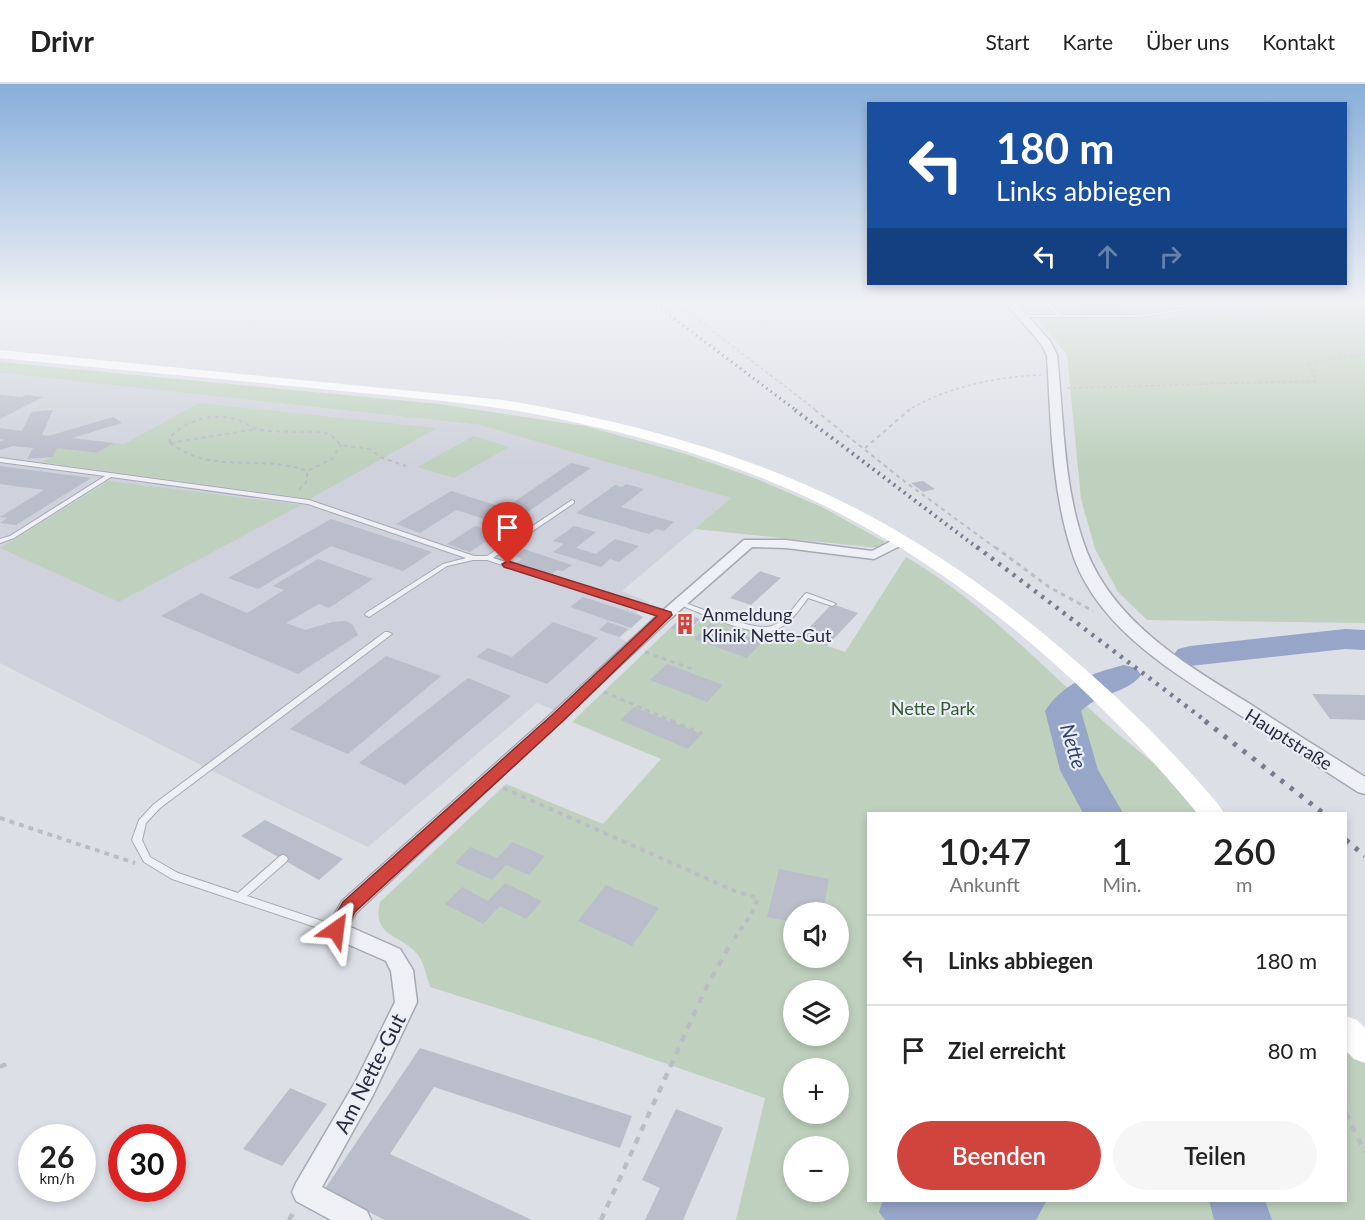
<!DOCTYPE html>
<html lang="de">
<meta charset="utf-8">
<style>
body{margin:0;font-family:Lato,sans-serif;background:#f6f6f6;color:#222;height:100vh;display:flex;flex-direction:column;font-size:22px;white-space:nowrap}
*{box-sizing:border-box;margin:0}
p{font-size:20px;color:#767676}
.icon{flex:none;width:33px;height:33px;fill:none;stroke:currentColor;stroke-width:2;stroke-linecap:round;stroke-linejoin:round}
.map{position:relative;flex:1;overflow:hidden}
.details{position:absolute;left:867px;top:728px;width:480px;height:390px;display:flex;flex-direction:column;background:#fff;border-radius:0px;box-shadow:0 3px 9px #0003}
.details>*{flex:none}
.hud{position:absolute;left:867px;top:18px;width:480px;height:183px;border-radius:0px;box-shadow:0 3px 9px #0003;background:#1a4fa0;color:#fff;overflow:hidden}
.tools{position:absolute;left:783px;top:818px;display:grid;gap:12px}
.tools a{display:grid;place-items:center;width:66px;height:66px;border-radius:50%;background:#fff;box-shadow:0 3px 9px #0003;font-size:30px}
.speed{position:absolute;left:18px;top:1040px;display:flex;gap:12px;font-size:30px;font-weight:700;text-align:center}
.speed>*{display:grid;place-content:center;width:78px;height:78px;border-radius:50%;background:#fff;box-shadow:0 3px 9px #0003;line-height:1}
.speed small{font-size:15px;font-weight:400}
.speed .limit{border:9px solid #d22;background:#fff;color:#111}
.pin{position:absolute;display:grid;place-items:center;width:51px;height:51px;color:#fff;margin:-62px -26px;border-radius:50% 50% 50% 0;rotate:-45deg;box-shadow:0 0 6px #0007}
.pin .icon{rotate:45deg}
.me{position:absolute;width:66px;margin:-33px;rotate:31deg;stroke-linejoin:round;filter:drop-shadow(0 0 4px #0008)}
.turn{display:flex;align-items:center;gap:21px;height:126px;padding:0 30px;font-size:27px}
.turn .icon{width:78px;height:78px;stroke-width:2.5}
.turn b{display:block;font-size:42px;line-height:51px}
.lanes{display:flex;align-items:center;height:57px;padding:0 30px;background:#0003;justify-content:center;gap:30px;direction:ltr}
.lanes .off{opacity:.35}
.eta{display:flex;justify-content:space-evenly;align-items:center;height:102px;text-align:center}
.eta b{font-size:36px;font-weight:600;line-height:42px}
.cta{display:flex;gap:12px;margin-top:auto;padding:12px 30px}
.cta a{flex:1;height:69px;border-radius:36px;background:#d1433d;color:#fff;font-size:24px;font-weight:600;line-height:69px;text-align:center}
.cta a+a{background:#f6f6f6;color:#222}
ul{padding:0;list-style:none}
li{display:flex;align-items:center;gap:18px;height:90px;padding:0 30px;border-top:2px solid #e0e0e0}
li div{flex:1}
li b{display:block;font-size:22px}
li em{font-style:normal}
header{display:flex;align-items:center;gap:36px;box-sizing:border-box;height:84px;padding:0 30px;background:#fff;border-bottom:2px solid #e0e0e0}
header strong{font-size:28px}
nav{display:flex;gap:33px;margin-inline-start:auto;font-size:21px}
.map>svg:first-child{display:block}
.built{fill:#cfd1dc}
.green{fill:#bfd1be;fill-rule:evenodd}
.water{fill:#96a5c8}
.lines{fill:none;stroke-linecap:round;stroke-linejoin:round}
.river{fill:#96a5c8;fill-rule:evenodd}
.building{fill:#babdca}
.service-casing{stroke:#a6a9b4;stroke-width:2}
.minor-casing{stroke:#a6a9b4;stroke-width:3}
.tertiary-casing{stroke:#a6a9b4;stroke-width:3}
.path-far4{stroke:#bbbdc5;stroke-width:1.5;stroke-dasharray:3 3;stroke-linecap:butt}
.path-far3{stroke:#bbbdc5;stroke-width:2;stroke-dasharray:4 4;stroke-linecap:butt}
.path-far2{stroke:#bbbdc5;stroke-width:3;stroke-dasharray:4.5 4.5;stroke-linecap:butt}
.path-far1{stroke:#bbbdc5;stroke-width:4;stroke-dasharray:5 5;stroke-linecap:butt}
.path{stroke:#bbbdc5;stroke-width:4.5;stroke-dasharray:7 7;stroke-linecap:butt}
.service{fill:#eff0f5;fill-rule:evenodd}
.minor{fill:#eff0f5;fill-rule:evenodd}
.tertiary{fill:#eff0f5;fill-rule:evenodd}
.secondary{fill:#fff;fill-rule:evenodd}
.rail-far3{stroke:#767b91;stroke-width:3;stroke-dasharray:1.5 4;stroke-linecap:butt}
.rail-far2{stroke:#767b91;stroke-width:4;stroke-dasharray:2 4.5;stroke-linecap:butt}
.rail-far1{stroke:#767b91;stroke-width:4.5;stroke-dasharray:3 6;stroke-linecap:butt}
.rail{stroke:#767b91;stroke-width:5;stroke-dasharray:4 8;stroke-linecap:butt}
.route{fill:#d1433d;stroke:#882c28;stroke-width:1.5}
.labels{text-anchor:middle;dominant-baseline:central;stroke-width:4.5;stroke-linejoin:round;paint-order:stroke}
.poi-label{font-size:18px;fill:#262a3e;stroke:#eceef5;text-anchor:start}
.park-label{font-size:18px;fill:#335a33;stroke:#eceef5}
.street-label{font-size:18px;fill:#262a3e;stroke:#eceef5}
.water-label{font-size:20px;font-style:italic;fill:#2f4172;stroke:#eceef5}
.near-street-label{font-size:21px;fill:#262a3e;stroke:#eceef5}
</style>
<header>
<strong>Drivr</strong>
<nav><a>Start</a><a>Karte</a><a>Über uns</a><a>Kontakt</a></nav>
</header>
<div class="map">
<svg width="1365" height="1136" viewBox="0 0 1365 1136">
<rect width="100%" height="100%" fill="#dddfe7"/>
<path class="built" d="M1022 218H1298L1161 235H1038Z
M0 289 480 341 732 414 622 507 649 518 636 529 643 533 620 554 627 558 554 626 537 619 368 763 262 712 0 579Z"/>
<path class="green" d="M1298 218H1365V539L1147 536 1118 508 1095 465 1081 415 1067 271 1038 235H1161Z
M0 278 439 320 585 342 686 370 757 395 824 424 885 458 879 464 695 445 731 414 480 341 0 289Z
M199 319 437 344 310 415 41 378 53 373 57 364 97 369 114 359 124 360Z
M474 352 509 363 454 394 417 383Z
M109 397 301 421 119 518 0 464Z
M906 473C980 516 1040 580 1103 637 1136 667 1177 693 1204 729H868V1116H1346V953L1365 971V1136H736L765 1014 595 955 430 903C427 894 424 879 418 871 401 850 371 853 380 818L506 700 603 740 661 675 572 638 670 544 685 550 709 529 781 553 793 550 845 568ZM794 828H838V873H794ZM794 906H838V951H794ZM794 984H838V1029H794ZM794 1062H838V1107H794Z"/>
<path class="water" d="M883 1116H1047L1036 1136H885L879 1128Z"/>
<g class="lines">
<path class="river" d="M1345 545 1365 546V566L1345 565 1190 582 1178 579 1173 572 1178 565 1190 562Z
M1124 581 1136 584 1141 591C1129 608 1098 610 1081 627L1098 686 1123 729H1083L1060 686 1045 627C1063 599 1092 589 1124 581Z
M1209 1116H1265L1272 1136H1214Z"/>
</g>
<path class="building" d="M1071 218H1114L1127 230H1084Z
M0 311 22 313 26 311 43 313 0 335Z
M53 326 42 351 48 352 113 333 122 339 72 354 114 359 97 369 57 364 53 373 27 375 33 364 13 362 0 366V357L5 356 0 355V344L22 347 31 328Z
M571 379 591 384 470 468 447 460 475 442 482 444 491 437 456 426 420 449 396 440 451 407 505 424Z
M0 382 91 394 16 441 0 439 8 434 0 433 44 406 0 400Z
M923 397 935 405 923 408 911 399Z
M626 400 644 405 621 423 674 438 664 447 656 445 649 450 576 429 615 401 622 403Z
M331 435 432 468 403 487 331 462 258 505 228 494Z
M574 442 596 448 576 464 596 470 615 455 639 462 619 478 610 475 601 483 553 468 564 460 553 457Z
M524 465 572 481 563 487 557 486 551 490 516 479 522 475 515 472Z
M318 475 373 495 329 524 319 520 286 539 305 546 332 538 346 537 353 541 358 551 298 590 161 532 201 509 247 529 284 506 273 502Z
M760 487 781 494 751 521 730 514Z
M583 513 636 530 643 533 631 544 570 523Z
M832 520 858 529 827 562 801 552Z
M686 530 700 535 685 550 670 544Z
M553 538 598 554 547 600 476 573 488 564 512 573Z
M608 538 628 545 619 553 599 546Z
M710 540 762 558 747 574 694 555Z
M386 572 441 592 348 670 290 645Z
M667 580 723 601 707 618 650 596Z
M468 594 511 612 405 701 359 679Z
M1312 610 1365 611V636L1330 635Z
M634 623 702 650 688 665 620 636Z
M265 736 343 775 319 796 241 752Z
M512 758 545 772 529 791 506 781 492 796 455 779 470 763 497 774Z
M779 785 829 795 823 828H794V838L767 833Z
M505 799 542 817 526 835 500 822 483 840 445 820 462 803 488 817Z
M606 801 659 824 632 862 578 837Z
M420 964 632 1032 620 1064 434 1003 390 1070 532 1136H385L324 1106Z
M290 1004 327 1020 282 1082 243 1065Z
M676 1025 723 1044 683 1136H645L660 1104 642 1096Z"/>
<g class="lines">
<defs>
<path id="service" d="M1044 218H1048L1061 231H1140L1229 218H1240L1140 233H1022L1020 232 1022 231H1056Z
M0 374 309 416 474 472H487L572 416 574 417V419L493 474 669 529 670 531 666 533H663L487 476H473L447 482 369 533 365 531 366 529 443 480 466 474 308 420 111 393 14 454 0 459V455L10 452 105 392 0 378Z
M807 509 834 519 836 520 832 522 808 514C800 525 789 541 775 546 752 554 701 529 678 520L676 519 680 517 682 518C701 524 754 548 772 542 785 537 796 520 805 510Z
M385 548H388L392 550 160 724 146 739 142 756 150 773 178 789 238 809 280 772 283 771 286 772 288 775 286 778 247 812 340 843 341 846 340 849 336 850 172 795 144 778 132 756 139 736 154 720Z"/>
<path id="minor" d="M901 452 907 456 906 459 874 475 786 464 752 463 671 534 356 829 348 842 400 865 413 886 417 918 373 1011 322 1103 367 1127 371 1136H331L296 1117 292 1108 296 1099 357 995 395 918 391 887 386 877 329 852 326 846 342 817 551 630 661 528 744 456H786L872 467Z"/>
<path id="tertiary" d="M1005 218H1015L1050 257 1057 271C1064 336 1063 407 1087 468 1116 540 1187 581 1250 620 1288 645 1327 669 1365 693V710L1358 708C1319 683 1281 658 1243 633 1178 591 1095 545 1071 465 1051 402 1051 336 1047 271L1041 260Z"/>
</defs>
<use href="#service" class="service-casing"/>
<use href="#minor" class="minor-casing"/>
<use href="#tertiary" class="tertiary-casing"/>
<path class="path-far4" d="M675 218 817 327
M1067 304 1315 297V292L1307 279 1365 270
M907 327C946 303 995 293 1041 291"/>
<path class="path-far3" d="M815 326 904 397 997 465
M170 359V353C188 336 210 329 235 335 243 337 249 343 257 345 272 349 306 347 323 348L332 352 341 361 370 365 380 373 406 382
M170 359C215 392 258 369 307 387L332 375 341 361
M170 359 257 345
M865 364 909 326
M299 406 307 397V387"/>
<path class="path-far2" d="M995 463 1049 503 1093 527
M645 568 692 585
M604 608 675 638"/>
<path class="path-far1" d="M671 637 702 650
M503 704 735 807 758 814 752 829 732 858
M0 734 135 779"/>
<path class="path" d="M0 983 6 980
M1346 1029 1365 1068
M289 1136 295 1125
M601 1136 704 908 732 857"/>
<use href="#service" class="service"/>
<use href="#minor" class="minor"/>
<use href="#tertiary" class="tertiary"/>
<path class="secondary" d="M0 266 503 316C619 335 744 368 849 421 947 470 1036 539 1116 613 1145 640 1172 668 1198 697 1207 708 1217 717 1224 729H1197C1097 608 976 499 835 427 751 384 656 355 564 336 488 319 410 314 332 306 221 295 111 285 0 274Z
M1346 932 1357 936 1365 944V979L1354 975 1346 967Z"/>
<path class="rail-far3" d="M652 218 797 327"/>
<path class="rail-far2" d="M795 326 979 465"/>
<path class="rail-far1" d="M977 463 1207 638"/>
<path class="rail" d="M1205 637 1323 729
M1346 756 1365 772"/>
</g>
<linearGradient id="sky" x2="0" y2="1"><stop stop-color="#87aedb"/><stop offset="0.58" stop-color="#f0f1f4"/><stop offset="1" stop-color="#f0f1f4" stop-opacity="0"/></linearGradient>
<rect width="1365" height="377" fill="url(#sky)"/>
<path class="route" d="M508 477 671 528 672 531 563 637 355 828 343 852 336 854 329 852 327 846 343 818 552 631 657 532 504 483 502 480Z"/>
<defs>
<symbol id="building-bare" viewBox="-9 -9 18 18"><path d="M-4-6H4V6H1V3H-1V6H-4ZM-2.5-4.3h1.7v1.8h-1.7ZM.8-4.3h1.7v1.8H.8ZM-2.5-1h1.7V.8h-1.7ZM.8-1h1.7V.8H.8Z" fill="#d1433d" stroke="#eceef5" stroke-width="2.5" paint-order="stroke"/></symbol>
</defs>
<g fill-rule="evenodd">
<use href="#building-bare" x="670" y="525" width="30" height="30"/>
</g>
<g class="labels">
<g class="poi-label">
<text x="702" y="530">Anmeldung<tspan x="702" dy="21">Klinik Nette-Gut</tspan></text>
</g>
<g class="park-label">
<text x="933" y="624">Nette Park</text>
</g>
<g class="street-label">
<text transform="translate(1289 655) rotate(32)">Hauptstraße</text>
</g>
<g class="water-label">
<text transform="translate(1074 662) rotate(73)">Nette</text>
</g>
<g class="near-street-label">
<text transform="translate(369 989) rotate(-63)">Am Nette-Gut</text>
</g>
</g>
</svg>
<div class="tools">
<a><svg class="icon" aria-label="sound" viewBox="0 0 24 24"><path d="M4 9h4l5-4v14l-5-4H4zM17 9q2 3 0 6"/></svg></a>
<a><svg class="icon" aria-label="layers" viewBox="0 0 24 24"><path d="M12 4l9 5-9 5-9-5zM3 14l9 5 9-5"/></svg></a>
<a>+</a>
<a>−</a>
</div>
<div class="speed"><div>26<small>km/h</small></div><div class="limit">30</div></div>
<div class="pin" style="left:508px;top:480px;background:#d93025"><svg class="icon" aria-label="arrive" viewBox="0 0 24 24"><path d="M6 21V4h12l-3 4 3 4H6"/></svg></div>
<svg class="me" style="left:336px;top:846px" viewBox="-20 -20 40 40"><path d="M0-17L14 15 0 8-14 15z" fill="#d1433d" stroke="#fff" stroke-width="4"/></svg>
<div class="hud">
<div class="turn"><svg class="icon" aria-label="left" viewBox="0 0 24 24"><path d="M17 20v-9H6M10 6l-5 5 5 5"/></svg><div><b>180 m</b>Links abbiegen</div></div>
<div class="lanes"><svg class="icon" aria-label="left" viewBox="0 0 24 24"><path d="M17 20v-9H6M10 6l-5 5 5 5"/></svg><svg class="icon off" aria-label="ahead" viewBox="0 0 24 24"><path d="M12 20V5M6 11l6-6 6 6"/></svg><svg class="icon off" aria-label="right" viewBox="0 0 24 24"><path d="M7 20v-9h11M14 6l5 5-5 5"/></svg></div>
</div>
<section class="details">
<div class="eta">
<div><b>10:47</b><p>Ankunft</p></div>
<div><b>1</b><p>Min.</p></div>
<div><b>260</b><p>m</p></div>
</div>
<ul>
<li><svg class="icon" aria-label="left" viewBox="0 0 24 24"><path d="M17 20v-9H6M10 6l-5 5 5 5"/></svg><div><b>Links abbiegen</b></div><em>180 m</em></li>
<li><svg class="icon" aria-label="arrive" viewBox="0 0 24 24"><path d="M6 21V4h12l-3 4 3 4H6"/></svg><div><b>Ziel erreicht</b></div><em>80 m</em></li>
</ul>
<div class="cta"><a>Beenden</a><a>Teilen</a></div>
</section>
</div>
